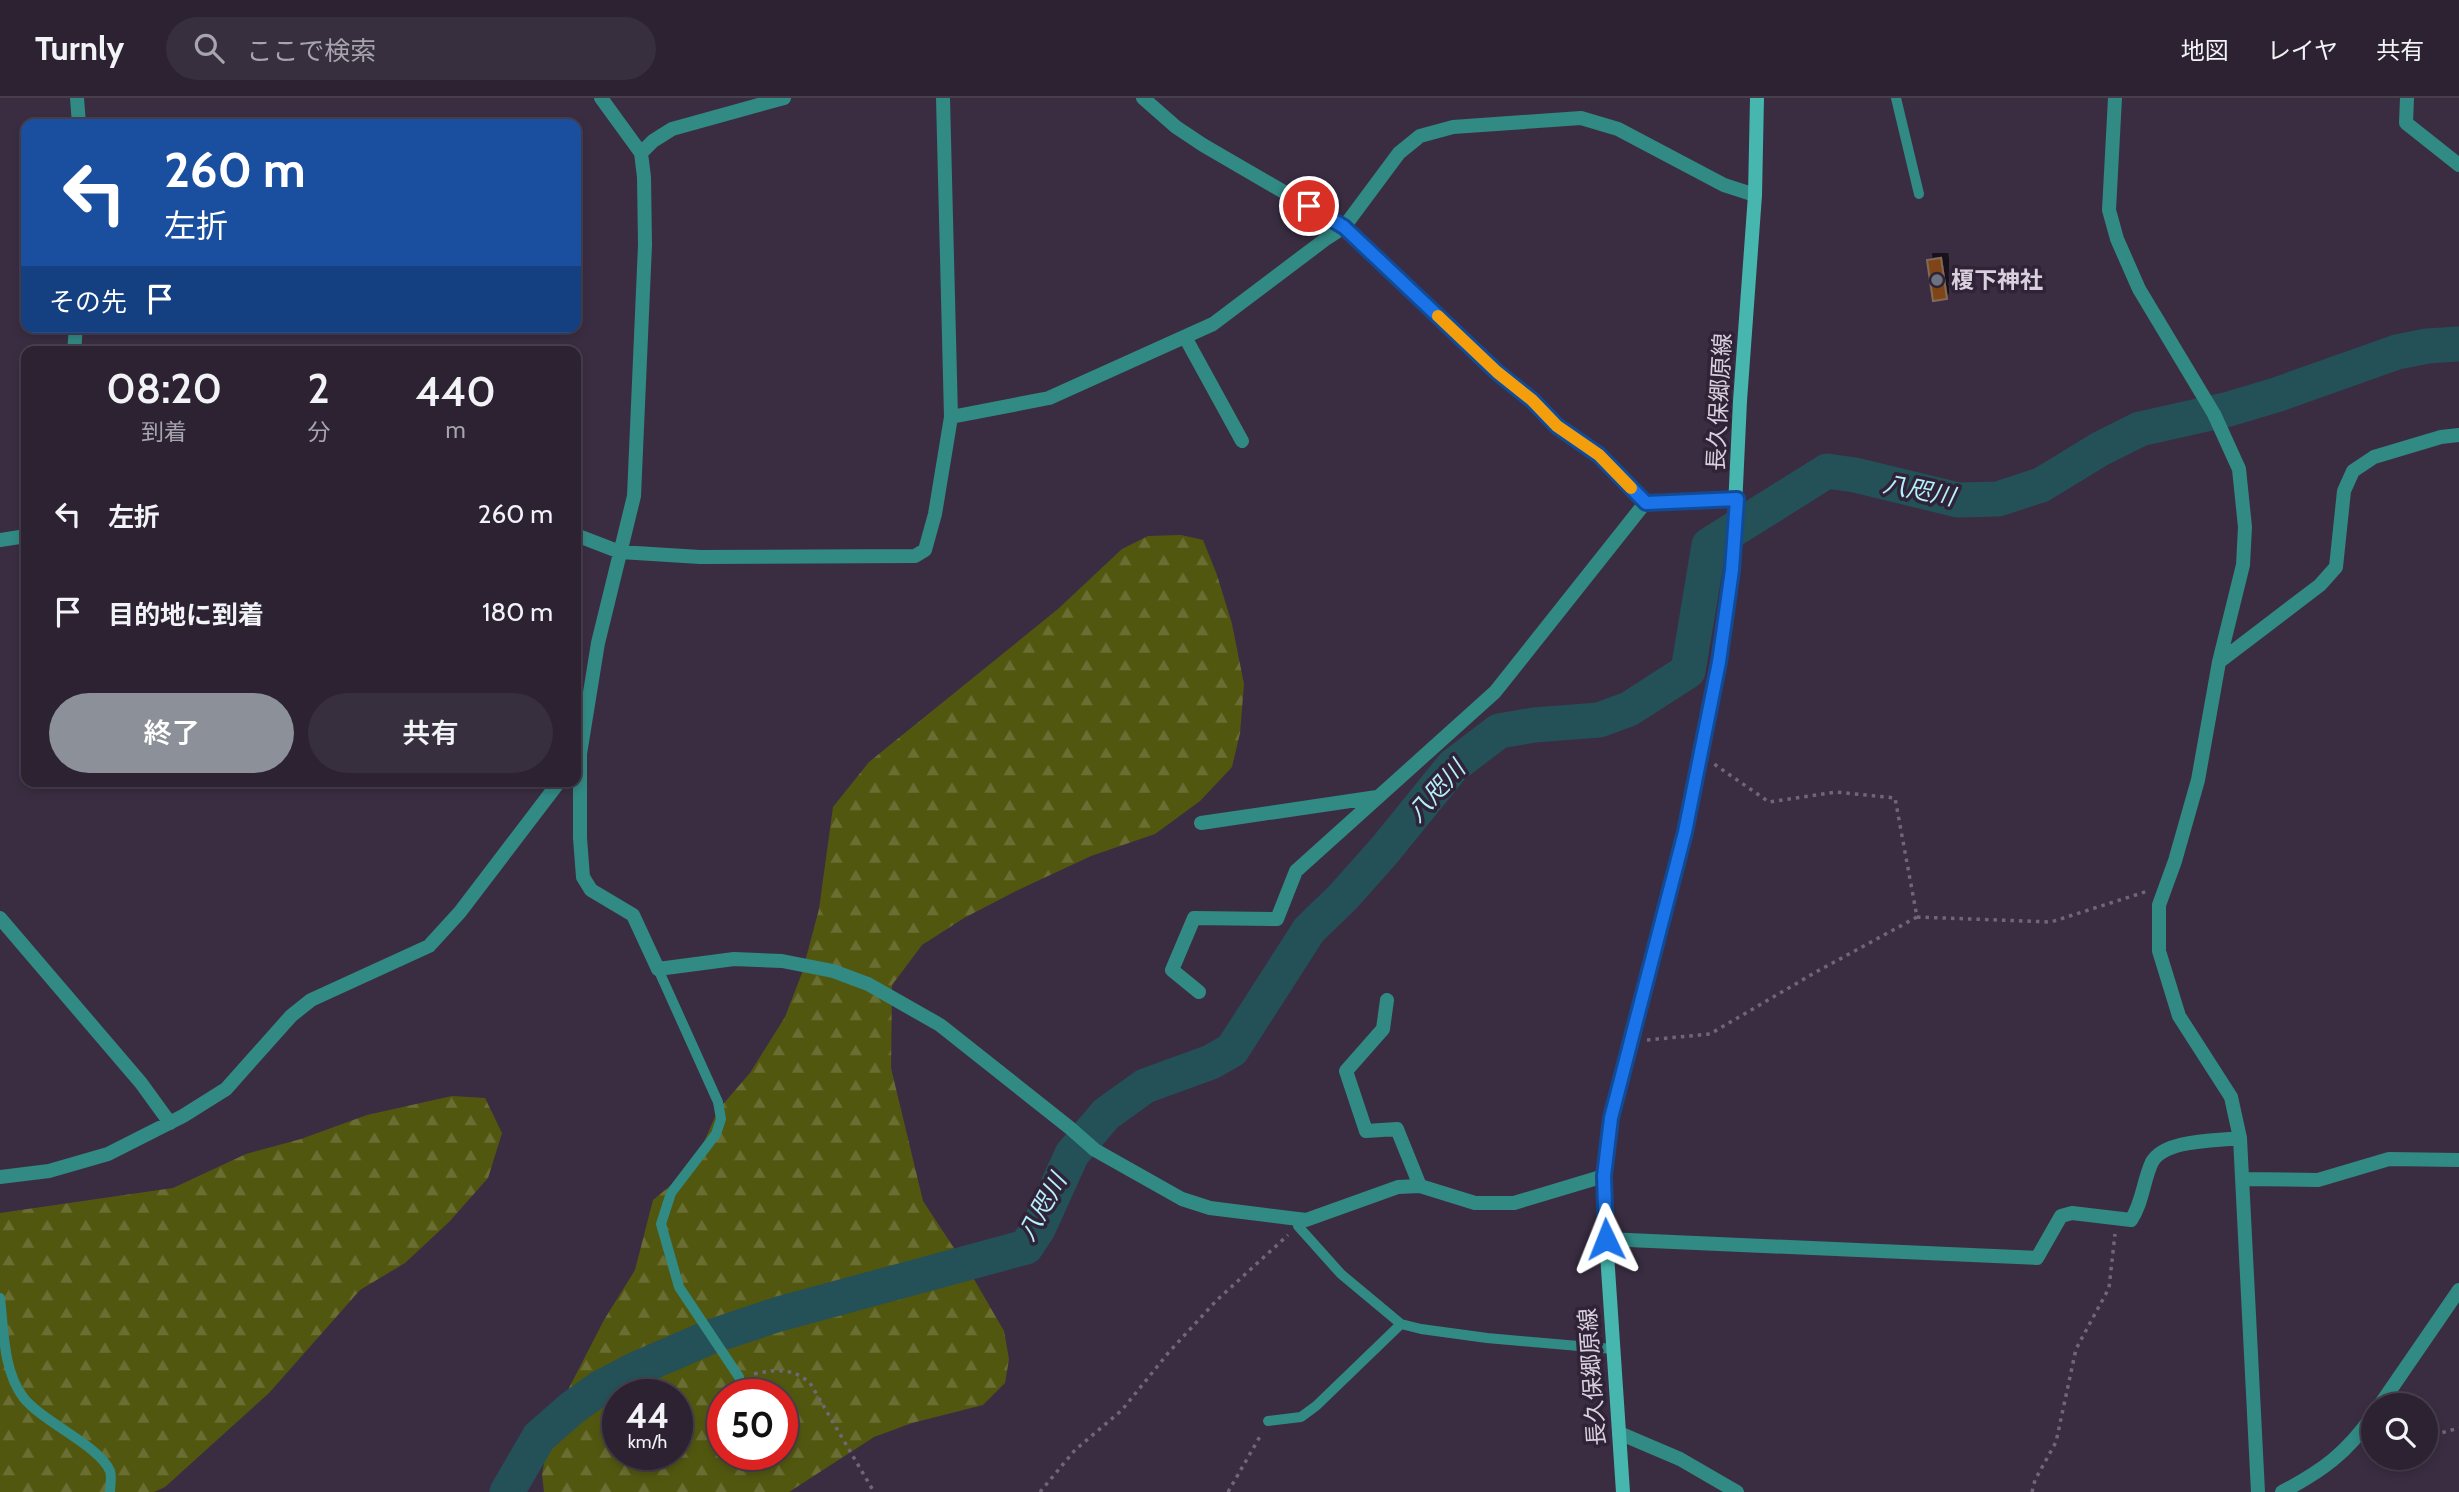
<!DOCTYPE html>
<html lang="ja">
<meta charset="utf-8">
<style>
body{margin:0;font-family:Cabin,"Noto Sans JP",sans-serif;background:#382f3e;color:#f1f3f6;height:100vh;display:flex;flex-direction:column;font-size:26px;white-space:nowrap}
*{box-sizing:border-box;margin:0}
p{font-size:23px;color:#a6a4ac}
.icon{flex:none;width:38px;height:38px;fill:none;stroke:currentColor;stroke-width:2;stroke-linecap:round;stroke-linejoin:round}
.map{position:relative;flex:1;overflow:hidden}
.panel{position:absolute;left:21px;top:248px;width:560px;height:441px;display:flex;flex-direction:column;background:#2c2232;border-radius:14px;box-shadow:0 4px 10px #0003,0 0 0 2px #483f4d}
.panel>*{flex:none}
.banner{position:absolute;left:21px;top:21px;width:560px;height:214px;border-radius:14px;box-shadow:0 4px 10px #0003,0 0 0 2px #483f4d;background:#1a4fa0;color:#fff;overflow:hidden}
.fabs{position:absolute;left:2361px;top:1295px;display:grid;gap:14px}
.fabs a{display:grid;place-items:center;width:77px;height:77px;border-radius:50%;background:#2c2232;box-shadow:0 4px 10px #0003,0 0 0 2px #483f4d;font-size:35px}
.speed{position:absolute;left:602px;top:1281px;display:flex;gap:14px;font-size:35px;font-weight:700;text-align:center}
.speed>*{display:grid;place-content:center;width:91px;height:91px;border-radius:50%;background:#2c2232;box-shadow:0 4px 10px #0003,0 0 0 2px #483f4d;line-height:1}
.speed small{font-size:18px;font-weight:400}
.speed .limit{border:10px solid #d22;background:#fff;color:#111}
.pin{position:absolute;display:grid;place-items:center;width:60px;height:60px;color:#fff;margin:-30px;border:4px solid #fff;border-radius:50%;box-shadow:0 2px 7px #0007}
.me{position:absolute;width:77px;margin:-38px;rotate:358deg;stroke-linejoin:round;filter:drop-shadow(0 0 5px #0008)}
.turn{display:flex;align-items:center;gap:24px;height:147px;padding:0 28px;font-size:32px}
.turn .icon{width:91px;height:91px;stroke-width:2.5}
.turn b{display:block;font-size:49px;line-height:60px}
.then{display:flex;align-items:center;height:66px;padding:0 28px;background:#0003;gap:14px;font-size:26px}
.eta{display:flex;justify-content:space-evenly;align-items:center;height:119px;text-align:center}
.eta b{font-size:42px;font-weight:600;line-height:49px}
.button{display:flex;gap:14px;margin-top:auto;padding:14px 28px}
.button a{flex:1;height:80px;border-radius:42px;background:#8c9099;color:#fff;font-size:28px;font-weight:600;line-height:80px;text-align:center}
.button a+a{background:#382f3e;color:#f1f3f6}
ul{padding:0;list-style:none}
li{display:flex;align-items:center;gap:21px;height:98px;padding:0 28px}
li div{flex:1}
li b{display:block;font-size:26px}
li em{font-style:normal}
header{display:flex;align-items:center;gap:42px;box-sizing:border-box;height:98px;padding:0 35px;background:#2c2232;border-bottom:2px solid #483f4d}
header strong{font-size:33px}
nav{display:flex;gap:38px;margin-inline-start:auto;font-size:24px}
.search{width:490px;height:63px;background:#382f3e;display:flex;align-items:center;gap:18px;box-sizing:border-box;padding:0 24px;border-radius:38px;color:#a6a4ac;font-size:26px}
.map>svg:first-child{display:block}
.forest{fill:url(#forest-firs);fill-rule:evenodd}
.lines{fill:none;stroke-linecap:round;stroke-linejoin:round}
.river{stroke:#245058;stroke-width:35}
.building{fill:#7f4514;stroke:#826958;stroke-width:2;filter:url(#shadow)}
.path{stroke:#716678;stroke-width:3.5;stroke-dasharray:3.5 5;stroke-linecap:butt}
.service{stroke:#328a84;stroke-width:10}
.minor{stroke:#328a84;stroke-width:14}
.secondary{stroke:#47b6ae;stroke-width:14}
.route-casing{stroke:#114b97;stroke-width:18}
.route{stroke:#1a73e8;stroke-width:12}
.slow{stroke:#f59e0b;stroke-width:12}
.worship-dot{fill:#6b7280;stroke:#302338;stroke-width:2.5}
.labels{text-anchor:middle;dominant-baseline:central;stroke-width:7;stroke-linejoin:round;paint-order:stroke}
.poi-label{font-size:23px;font-weight:bold;fill:#d8d0dd;stroke:#302338;text-anchor:start}
.street-label{font-size:23px;fill:#d8d0dd;stroke:#302338}
.water-label{font-size:24px;font-style:italic;fill:#b5f0fc;stroke:#302338}
</style>
<header>
<strong>Turnly</strong>
<div class="search"><svg class="icon" aria-label="search" viewBox="0 0 24 24"><circle cx="10" cy="10" r="6"/><path d="M15 15l6 6"/></svg>ここで検索</div>
<nav><a>地図</a><a>レイヤ</a><a>共有</a></nav>
</header>
<div class="map">
<svg width="2459" height="1394" viewBox="0 0 2459 1394">
<defs>
<pattern id="forest-firs" width="22" height="20" patternUnits="userSpaceOnUse" patternTransform="scale(1.75)"><rect width="22" height="20" fill="#525710"/><path d="M5 1l3.5 6h-7zM16 11l3.5 6h-7z" fill="#6a6e32"/></pattern>
<filter id="shadow"><feDropShadow dx="6" dy="-6" stdDeviation="0" flood-color="#0009"/></filter>
</defs>
<rect width="100%" height="100%" fill="#3a2d42"/>
<path class="forest" d="M1181 437 1203 442 1217 477 1232 526 1244 586 1240 635 1232 669 1200 703 1155 736 1091 758 1018 792 964 820 922 847 892 887 891 970 923 1103 971 1176 1004 1233 1009 1261 1005 1285 983 1307 912 1325 874 1339 789 1394H544L542 1376 552 1323 604 1222 635 1172 653 1102 687 1074 701 1051 718 1012 750 975 785 919 802 875 819 811 833 709 869 664 1058 511 1122 451 1148 438ZM618 1297H677V1356H618ZM723 1297H782V1356H723Z
M452 998 485 1000 502 1035 488 1080 449 1124 405 1165 360 1192 269 1295 165 1389 154 1394H0V1115L173 1090 246 1056 301 1041 367 1017Z"/>
<g class="lines">
<path class="river" d="M507 1394 539 1339 572 1310 600 1290 636 1271 710 1239 779 1216 1026 1149 1038 1131 1072 1056 1106 1016 1145 988 1211 964 1232 952 1309 832 1343 799 1384 753 1453 668 1499 633 1534 627 1599 622 1629 611 1688 573 1709 447 1827 373 1855 377 1958 402 1998 401 2041 387 2100 351 2140 331 2229 311 2276 297 2397 254 2427 248 2459 246"/>
</g>
<path class="building" d="M1941 160 1947 201 1933 203 1927 162Z"/>
<g class="lines">
<path class="path" d="M1917 819 2051 824 2148 793
M1647 942 1710 936 1816 874 1917 819 1895 700 1836 694 1769 704 1714 666
M754 1276C776 1271 793 1270 810 1285L874 1394
M2426 1339 2459 1330
M1040 1394 1075 1352 1122 1312 1169 1254 1216 1203 1288 1137
M1228 1394 1262 1335
M2032 1394 2035 1382 2056 1344 2076 1251 2109 1190 2115 1136"/>
<path class="service" d="M1896 0 1919 96
M658 871 718 1004 721 1021 716 1036 671 1095 661 1126 679 1189 739 1279
M1298 1128 1341 1176 1401 1226 1421 1231 1487 1240 1613 1251
M0 1200C4 1233 3 1272 23 1299 42 1324 99 1347 110 1373 112 1378 110 1388 110 1394
M1268 1323 1301 1319 1316 1308 1401 1226"/>
<path class="minor" d="M77 0 79 26
M601 0 641 55
M1143 0 1176 29 1203 47 1344 129 1497 274 1532 302 1557 328 1599 357 1645 405 1737 401
M2115 0 2109 112 2117 141 2139 191 2214 316 2239 371 2245 429 2243 467 2219 564 2198 682 2175 763 2159 807V853L2179 918 2231 999 2240 1040 2258 1394
M2407 0 2406 25 2459 67
M1185 239 1242 343
M74 254 76 229
M951 319 1049 300 1213 226 1327 140 1344 129 1399 55 1420 38 1453 29 1581 20 1618 31 1724 87 1755 97
M576 437 620 454 700 459 915 458 925 452 935 416 951 319 943 0
M0 442 26 438
M2219 564 2320 487 2336 469 2344 393 2353 373 2374 359 2441 339 2459 337
M580 656V740L583 779 591 792 633 817 658 871 734 861 782 863 833 873 868 886 940 927 1070 1030 1095 1052 1182 1101 1210 1110 1306 1122 1398 1089 1420 1088 1475 1105H1514L1604 1078
M576 662 580 656 598 545 634 398 645 147 644 79 641 55 653 43 672 31 784 0
M1201 725 1377 699
M0 820 141 985 170 1025
M1199 894 1172 872 1194 820 1277 821 1296 773 1495 594 1645 405
M1387 902 1383 931 1346 973 1366 1033 1397 1031 1420 1088
M0 1079 49 1073 108 1056 183 1018 226 991 291 918 311 902 429 848 460 814 559 684
M2243 1081 2318 1082 2389 1061 2459 1062
M1606 1141 2037 1160 2061 1118 2072 1115 2131 1122C2143 1104 2143 1083 2152 1064 2165 1041 2216 1043 2240 1040
M2380 1307 2459 1192
M1619 1335 1680 1361 1737 1394
M2282 1394C2322 1373 2347 1355 2373 1317"/>
<path class="secondary" d="M1623 1394 1606 1141 1604 1078 1611 1020 1685 734 1719 564 1732 473 1740 303 1755 97 1757 0"/>
</g>
<g class="lines">
<defs>
<path id="route" d="M1309 108 1344 129 1497 274 1532 302 1557 328 1599 357 1646 405 1737 401 1732 472 1719 564 1685 734 1611 1020 1604 1078 1606 1141"/>
</defs>
<use href="#route" class="route-casing"/>
<use href="#route" class="route"/>
<path class="slow" d="M1438 218 1497 274 1532 302 1557 328 1599 357 1631 390"/>
</g>
<circle class="worship-dot" cx="1937" cy="182" r="7"/>
<g class="labels">
<g class="poi-label">
<text x="1951" y="182">榎下神社</text>
</g>
<g class="street-label">
<text transform="translate(1719 304) rotate(-87)">長久保郷原線</text>
<text transform="translate(1592 1279) rotate(-94)">長久保郷原線</text>
</g>
<g class="water-label">
<text transform="translate(1919 392) rotate(11)">八咫川</text>
<text transform="translate(1436 693) rotate(-48)">八咫川</text>
<text transform="translate(1042 1109) rotate(-61)">八咫川</text>
</g>
</g>
</svg>
<div class="fabs">
<a><svg class="icon" aria-label="search" viewBox="0 0 24 24"><circle cx="10" cy="10" r="6"/><path d="M15 15l6 6"/></svg></a>
</div>
<div class="speed"><div>44<small>km/h</small></div><div class="limit">50</div></div>
<div class="pin" style="left:1309px;top:108px;background:#d93025"><svg class="icon" aria-label="arrive" viewBox="0 0 24 24"><path d="M6 21V4h12l-3 4 3 4H6"/></svg></div>
<svg class="me" style="left:1606px;top:1141px" viewBox="-20 -20 40 40"><path d="M0-17L14 15 0 8-14 15z" fill="#1a73e8" stroke="#fff" stroke-width="4"/></svg>
<div class="banner">
<div class="turn"><svg class="icon" aria-label="left" viewBox="0 0 24 24"><path d="M17 20v-9H6M10 6l-5 5 5 5"/></svg><div><b>260 m</b>左折</div></div>
<div class="then">その先<svg class="icon" aria-label="arrive" viewBox="0 0 24 24"><path d="M6 21V4h12l-3 4 3 4H6"/></svg></div>
</div>
<section class="panel">
<div class="eta">
<div><b>08:20</b><p>到着</p></div>
<div><b>2</b><p>分</p></div>
<div><b>440</b><p>m</p></div>
</div>
<ul>
<li><svg class="icon" aria-label="left" viewBox="0 0 24 24"><path d="M17 20v-9H6M10 6l-5 5 5 5"/></svg><div><b>左折</b></div><em>260 m</em></li>
<li><svg class="icon" aria-label="arrive" viewBox="0 0 24 24"><path d="M6 21V4h12l-3 4 3 4H6"/></svg><div><b>目的地に到着</b></div><em>180 m</em></li>
</ul>
<div class="button"><a>終了</a><a>共有</a></div>
</section>
</div>
